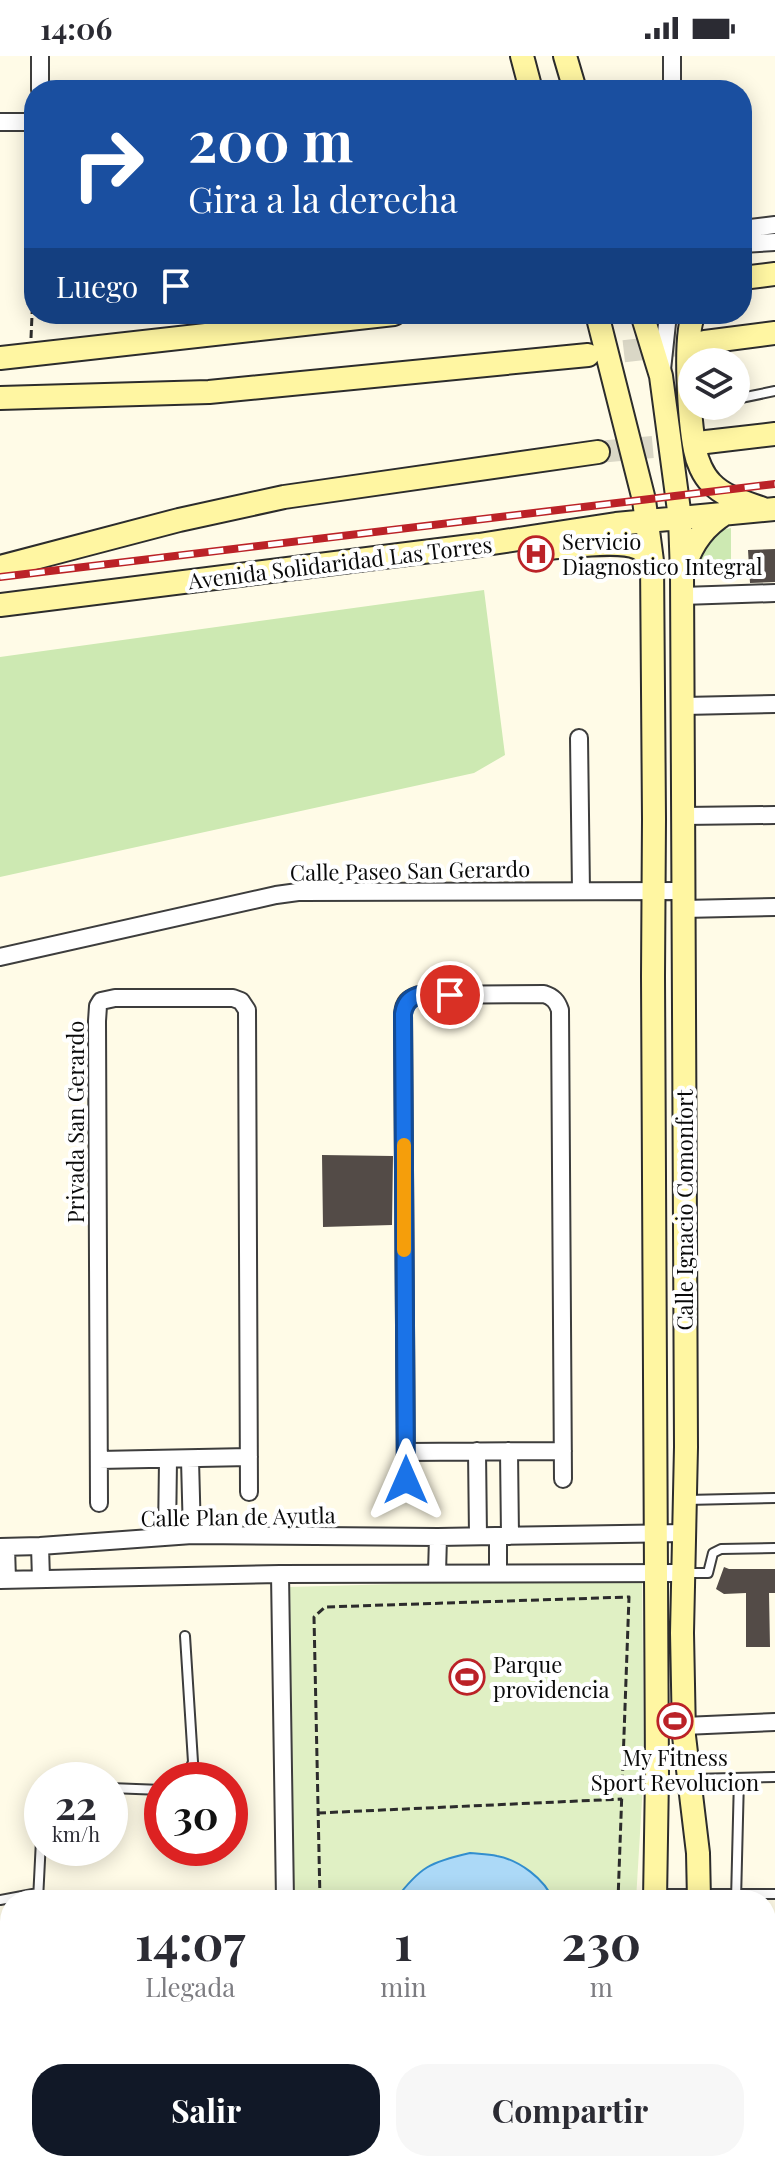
<!DOCTYPE html>
<html lang="es">
<style>
body{margin:0;font-family:"Playfair Display",serif;background:#f7f7f7;color:#2b2b33;height:100vh;display:flex;flex-direction:column;font-size:30px;white-space:nowrap}
*{box-sizing:border-box;margin:0}
p{font-size:26px;color:#7c7c81}
.icon{flex:none;width:44px;height:44px;fill:none;stroke:currentColor;stroke-width:2;stroke-linecap:round;stroke-linejoin:round}
.map{position:relative;flex:1;overflow:hidden}
.sheet{position:absolute;left:0px;top:1834px;width:776px;height:282px;display:flex;flex-direction:column;background:#fff;border-radius:32px 32px 0 0;box-shadow:0 4px 20px #0003}
.sheet>*{flex:none}
.top-card{position:absolute;left:24px;top:24px;width:728px;height:244px;border-radius:32px;box-shadow:0 4px 20px #0003;background:#1a4fa0;color:#fff;overflow:hidden}
.fabs{position:absolute;left:678px;top:292px;display:grid;gap:16px}
.fabs a{display:grid;place-items:center;width:72px;height:72px;border-radius:50%;background:#fff;box-shadow:0 4px 20px #0003;font-size:40px}
.speed{position:absolute;left:24px;top:1706px;display:flex;gap:16px;font-size:40px;font-weight:700;text-align:center}
.speed>*{display:grid;place-content:center;width:104px;height:104px;border-radius:50%;background:#fff;box-shadow:0 4px 20px #0003;line-height:1}
.speed small{font-size:20px;font-weight:400}
.speed .limit{border:12px solid #d22;background:#fff;color:#111}
.pin{position:absolute;display:grid;place-items:center;width:68px;height:68px;color:#fff;margin:-34px;border:4px solid #fff;border-radius:50%;box-shadow:0 2px 8px #0007}
.me{position:absolute;width:88px;margin:-44px;rotate:0deg;stroke-linejoin:round;filter:drop-shadow(0 0 6px #0008)}
.turn{display:flex;align-items:center;gap:28px;height:168px;padding:0 32px;font-size:36px}
.turn .icon{width:104px;height:104px;stroke-width:2.5}
.turn b{display:block;font-size:56px;line-height:68px}
.then{display:flex;align-items:center;height:76px;padding:0 32px;background:#0003;gap:16px;font-size:30px}
.eta{display:flex;justify-content:space-evenly;align-items:center;height:136px;text-align:center}
.eta b{font-size:48px;font-weight:700;line-height:56px}
.button{display:flex;gap:16px;margin-top:auto;padding:16px 32px}
.button a{flex:1;height:92px;border-radius:32px;background:#111827;color:#fff;font-size:32px;font-weight:700;line-height:92px;text-align:center}
.button a+a{background:#f7f7f7;color:#2b2b33}
.status{display:flex;justify-content:space-between;align-items:center;height:56px;padding:0 40px;background:#fff;direction:ltr}
.status svg{height:22px;fill:currentColor}
.map>svg:first-child{display:block}
.green{fill:#cde9b2}
.pitch{fill:#e0f0c4}
.water{fill:#acd9f7;stroke:#328ece;stroke-width:2}
.building{fill:#534b47}
.lines{fill:none;stroke-linecap:round;stroke-linejoin:round}
.secondary-tunnel{stroke:#dad7c6;stroke-width:22;stroke-dasharray:22 11;stroke-linecap:butt}
.service-casing{stroke:#3d3d3d;stroke-width:12}
.minor-casing{stroke:#3d3d3d;stroke-width:20}
.secondary-casing{stroke:#2c2c2c;stroke-width:26}
.path{stroke:#2c2c2c;stroke-width:3;stroke-dasharray:8 4;stroke-linecap:butt}
.service{stroke:#fff;stroke-width:8}
.minor{stroke:#fff;stroke-width:16}
.secondary{stroke:#fff6a2;stroke-width:22}
.rail-casing{stroke:#bb2227;stroke-width:8}
.rail{stroke:#fff;stroke-width:5;stroke-dasharray:15;stroke-linecap:butt}
.route-casing{stroke:#114b97;stroke-width:20}
.route{stroke:#1a73e8;stroke-width:14}
.slow{stroke:#f59e0b;stroke-width:14}
.labels{text-anchor:middle;dominant-baseline:central;stroke-width:8;stroke-linejoin:round;paint-order:stroke}
.poi-label{font-size:22px;fill:#0a0a0a;stroke:#fff;text-anchor:start}
.street-label{font-size:22px;fill:#0a0a0a;stroke:#fff}
</style>
<div class="status"><b>14:06</b><svg viewBox="0 0 49 12"><path d="M0 12V9h3v3zM5 12V6h3v6zM10 12V3h3v9zM15 12V0h3v12zM26 1h20v11H26zM47 4h2v5h-2z"/></svg></div>
<div class="map">
<svg width="775" height="2115" viewBox="0 0 775 2115">
<rect width="100%" height="100%" fill="#fffbe7"/>
<path class="green" d="M731 472V518L698 520V491L710 476Z
M484 534 505 699 474 717 0 821V601Z"/>
<path class="pitch" d="M642 1521 644 1711 636 1844H294L290 1531Z
M297 2106H619V2115H297Z"/>
<path class="water" d="M470 1797C479 1798 488 1798 497 1800 519 1804 545 1823 553 1844H395C420 1811 430 1806 470 1797Z"/>
<path class="building" d="M775 493V526L750 527 748 494Z
M322 1099 393 1100 392 1169 323 1171Z
M724 1511 729 1513H775V1537H769L770 1591H746V1537L724 1538 716 1533Z"/>
<g class="lines">
<path class="secondary-tunnel" d="M591 299 705 286
M598 396 706 386"/>
<defs>
<path id="service" d="M736 343 775 335
M686 1444 775 1442
M684 1517H708L713 1497 721 1493 775 1492
M692 1723 775 1721
M185 1724 193 1706 185 1580
M110 1732 162 1734
M656 1838H775
M0 1844 38 1837
M38 1844 42 1764
M736 1844 739 1722
M766 1878H775
M766 1988 775 1989
M0 2038H10
M684 2108 775 2112"/>
<path id="minor" d="M40 34V0
M672 34V0
M0 66H34
M742 173 775 169
M742 188 775 186
M662 314 668 258
M682 540 775 537
M684 650 775 648
M579 682 581 835
M683 760 775 759
M683 853 775 851
M0 901 276 839 298 836 683 835
M477 1395 478 1480
M509 1395 510 1480
M406 1396 563 1395
M99 1404 249 1401
M190 1404 192 1479
M406 1424 403 958C404 946 408 943 419 939L544 938C553 941 557 945 560 954L563 1423
M99 1447 97 965 98 950 101 945 115 942H233L241 945 247 954 249 1436
M167 1480 168 1404
M40 1490 41 1523
M0 1491 40 1490 192 1479 438 1481 685 1477
M6 1491 7 1524
M437 1517 438 1481
M498 1517V1480
M280 1518 285 1844
M0 1524 280 1518 683 1517
M684 1670 775 1666
M0 2073H10
M43 2106V2115
M197 2106V2115
M289 2106V2115"/>
<path id="secondary" d="M522 0 531 34
M565 0 575 34
M742 222 775 218
M597 258 644 444 652 505 654 763 653 920 657 1720 655 1844
M642 258 661 320 680 462 682 518 686 1391 682 1577 684 1680 698 1797 699 1844
M694 258C683 280 690 368 695 394 697 405 703 419 711 427 724 441 744 446 761 452
M705 286 775 277
M0 302 394 258
M0 342 209 336 588 299
M706 386 775 378
M548 492C570 491 620 483 638 492 644 494 648 500 652 505
M685 509C693 486 705 470 726 457
M0 511 179 464 284 441 598 396
M0 549 479 489 616 468 775 453
M642 2115V2106
M682 2115V2106"/>
</defs>
<use href="#service" class="service-casing"/>
<use href="#minor" class="minor-casing"/>
<use href="#secondary" class="secondary-casing"/>
<path class="path" d="M31 282 34 214
M318 1757 622 1743
M320 1844 314 1561 325 1551 629 1541 618 1844
M326 2106V2115
M479 2115V2106
M608 2115V2106"/>
<use href="#service" class="service"/>
<use href="#minor" class="minor"/>
<use href="#secondary" class="secondary"/>
<defs>
<path id="rail" d="M0 521 775 428"/>
</defs>
<use href="#rail" class="rail-casing"/>
<use href="#rail" class="rail"/>
</g>
<g class="lines">
<defs>
<path id="route" d="M406 1424 403 958C407 933 430 939 450 939"/>
</defs>
<use href="#route" class="route-casing"/>
<use href="#route" class="route"/>
<path class="slow" d="M404 1089V1194"/>
</g>
<defs>
<symbol id="hospital-ring" viewBox="-11 -11 22 22"><circle r="9.5" fill="#fff" stroke="#bb2227" stroke-width="1.5"/><path d="M-5-5h3v3.5h4V-5h3V5h-3V1.5h-4V5h-3Z" fill="#bb2227"/></symbol>
<symbol id="stadium-ring" viewBox="-11 -11 22 22"><circle r="9.5" fill="#fff" stroke="#bb2227" stroke-width="1.5"/><path d="M0-5a6.5 5 0 1 0 0 10a6.5 5 0 1 0 0-10ZM-3.5-1.8h7v3.6h-7Z" fill="#bb2227"/></symbol>
</defs>
<g fill-rule="evenodd">
<use href="#hospital-ring" x="516" y="478" width="40" height="40"/>
<use href="#stadium-ring" x="447" y="1601" width="40" height="40"/>
<use href="#stadium-ring" x="655" y="1645" width="40" height="40"/>
</g>
<g class="labels">
<g class="poi-label">
<text x="562" y="485">Servicio<tspan x="562" dy="25">Diagnostico Integral</tspan></text>
<text x="493" y="1608">Parque<tspan x="493" dy="25">providencia</tspan></text>
<text x="675" y="1701" text-anchor="middle">My Fitness<tspan x="675" dy="25">Sport Revolucion</tspan></text>
</g>
<g class="street-label">
<text transform="translate(340 506) rotate(-7)">Avenida Solidaridad Las Torres</text>
<text transform="translate(410 814) rotate(-1)">Calle Paseo San Gerardo</text>
<text transform="translate(75 1066) rotate(-90)">Privada San Gerardo</text>
<text transform="translate(684 1154) rotate(-90)">Calle Ignacio Comonfort</text>
<text transform="translate(238 1460) rotate(-1)">Calle Plan de Ayutla</text>
</g>
</g>
</svg>
<div class="fabs">
<a><svg class="icon" aria-label="layers" viewBox="0 0 24 24"><path d="M12 4l9 5-9 5-9-5zM3 14l9 5 9-5"/></svg></a>
</div>
<div class="speed"><div>22<small>km/h</small></div><div class="limit">30</div></div>
<div class="pin" style="left:450px;top:939px;background:#d93025"><svg class="icon" aria-label="arrive" viewBox="0 0 24 24"><path d="M6 21V4h12l-3 4 3 4H6"/></svg></div>
<svg class="me" style="left:406px;top:1424px" viewBox="-20 -20 40 40"><path d="M0-17L14 15 0 8-14 15z" fill="#1a73e8" stroke="#fff" stroke-width="4"/></svg>
<div class="top-card">
<div class="turn"><svg class="icon" aria-label="right" viewBox="0 0 24 24"><path d="M7 20v-9h11M14 6l5 5-5 5"/></svg><div><b>200 m</b>Gira a la derecha</div></div>
<div class="then">Luego<svg class="icon" aria-label="arrive" viewBox="0 0 24 24"><path d="M6 21V4h12l-3 4 3 4H6"/></svg></div>
</div>
<section class="sheet">
<div class="eta">
<div><b>14:07</b><p>Llegada</p></div>
<div><b>1</b><p>min</p></div>
<div><b>230</b><p>m</p></div>
</div>
<div class="button"><a>Salir</a><a>Compartir</a></div>
</section>
</div>
